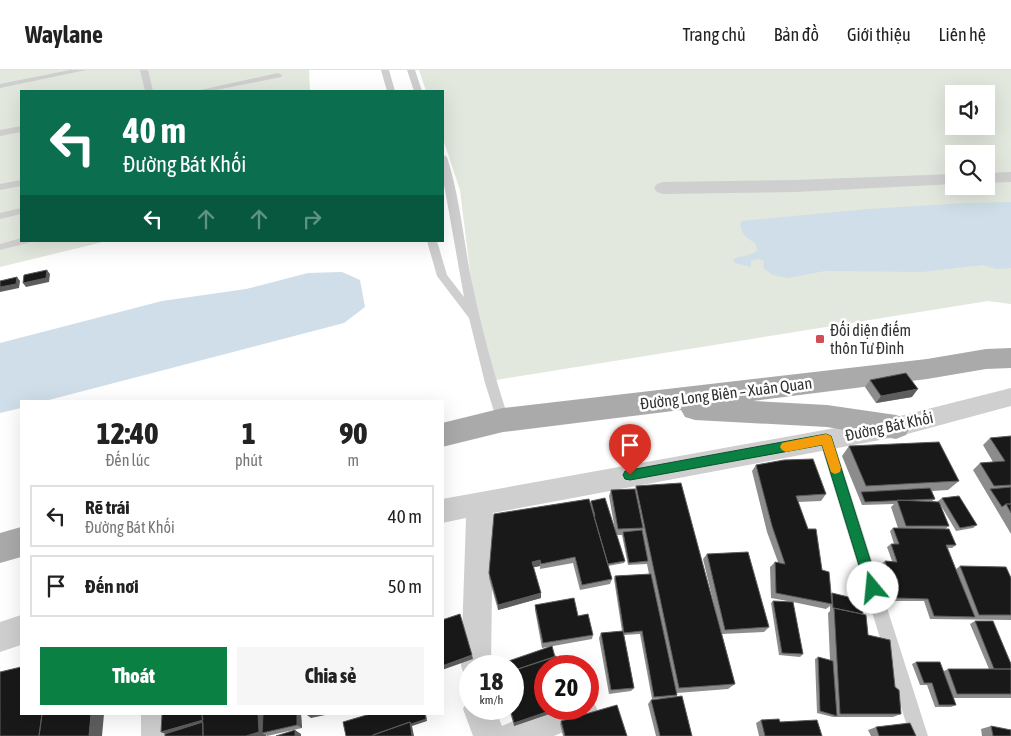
<!DOCTYPE html>
<html lang="vi">
<meta charset="utf-8">
<style>
body{margin:0;font-family:"Asap Condensed",sans-serif;background:#f6f6f6;color:#222;height:100vh;display:flex;flex-direction:column;font-size:19px;white-space:nowrap}
*{box-sizing:border-box;margin:0}
p{font-size:16px;color:#767676}
.icon{flex:none;width:28px;height:28px;fill:none;stroke:currentColor;stroke-width:2;stroke-linecap:round;stroke-linejoin:round}
.map{position:relative;flex:1;overflow:hidden}
.side{position:absolute;left:20px;top:330px;width:424px;height:315px;display:flex;flex-direction:column;background:#fff;border-radius:0px;box-shadow:0 5px 20px #0002}
.side>*{flex:none}
.top-card{position:absolute;left:20px;top:20px;width:424px;height:152px;border-radius:0px;box-shadow:0 5px 20px #0002;background:#0b6e4f;color:#fff;overflow:hidden}
.tools{position:absolute;left:945px;top:15px;display:grid;gap:10px}
.tools a{display:grid;place-items:center;width:50px;height:50px;border-radius:0px;background:#fff;box-shadow:0 5px 20px #0002;font-size:25px}
.speed{position:absolute;left:459px;top:585px;display:flex;gap:10px;font-size:25px;font-weight:700;text-align:center}
.speed>*{display:grid;place-content:center;width:65px;height:65px;border-radius:50%;background:#fff;box-shadow:0 5px 20px #0002;line-height:1}
.speed small{font-size:12px;font-weight:400}
.speed .limit{border:8px solid #d22;background:#fff;color:#111}
.pin{position:absolute;display:grid;place-items:center;width:42px;height:42px;color:#fff;margin:-51px -21px;border-radius:50% 50% 50% 0;rotate:-45deg;box-shadow:0 0 5px #0007}
.pin .icon{rotate:45deg}
.me{position:absolute;width:55px;margin:-28px;rotate:343deg;stroke-linejoin:round;filter:drop-shadow(0 0 4px #0008)}
.turn{display:flex;align-items:center;gap:18px;height:105px;padding:0 20px;font-size:22px}
.turn .icon{width:65px;height:65px;stroke-width:2.5}
.turn b{display:block;font-size:35px;line-height:42px}
.lanes{display:flex;align-items:center;height:48px;padding:0 20px;background:#0003;justify-content:center;gap:25px;direction:ltr}
.lanes .off{opacity:.35}
.eta{display:flex;justify-content:space-evenly;align-items:center;height:85px;text-align:center}
.eta b{font-size:30px;font-weight:800;line-height:35px}
.cta{display:flex;gap:10px;margin-top:auto;padding:10px 20px}
.cta a{flex:1;height:58px;border-radius:0px;background:#0b8043;color:#fff;font-size:20px;font-weight:800;line-height:58px;text-align:center}
.cta a+a{background:#f6f6f6;color:#222}
ul{padding:0;list-style:none}
li{display:flex;align-items:center;gap:15px;height:62px;margin:0 10px 8px;padding:0 10px;border:2px solid #e0e0e0;border-radius:0px}
li div{flex:1}
li b{display:block;font-size:19px}
li em{font-style:normal}
header{display:flex;align-items:center;gap:30px;box-sizing:border-box;height:70px;padding:0 25px;background:#fff;border-bottom:1px solid #e0e0e0}
header strong{font-size:24px}
nav{display:flex;gap:28px;margin-inline-start:auto;font-size:18px}
.map>svg:first-child{display:block}
.green{fill:#e2e8dd;fill-rule:evenodd}
.water{fill:#cfdee8}
.lines{fill:none;stroke-linecap:round;stroke-linejoin:round}
.service{fill:#cfcfcf;fill-rule:evenodd}
.minor{fill:#cfcfcf;fill-rule:evenodd}
.primary{fill:#aaa;fill-rule:evenodd}
.wall{fill:#8c8c8c}
.shaded-wall{fill:#5e5e5e}
.building{fill:#191919;stroke:#5e5e5e}
.route{fill:#0b8043;stroke:#07532c}
.slow{fill:#f59e0b}
.poi-dot{fill:#d14c53;stroke:#fff;stroke-width:2}
.labels{text-anchor:middle;dominant-baseline:central;stroke-width:5;stroke-linejoin:round;paint-order:stroke}
.poi-label{font-size:16px;fill:#323232;stroke:#fff;text-anchor:start}
.street-label{font-size:16px;fill:#323232;stroke:#fff}
</style>
<header>
<strong>Waylane</strong>
<nav><a>Trang chủ</a><a>Bản đồ</a><a>Giới thiệu</a><a>Liên hệ</a></nav>
</header>
<div class="map">
<svg width="1011" height="666" viewBox="0 0 1011 666">
<rect width="100%" height="100%" fill="#fff"/>
<path class="green" d="M0 0H309L310 21H21V171H107L0 197Z
M419 0H1011V234L988 231 490 311 479 275 460 120 443 69 442 21H426ZM954 24H986V56H954ZM954 84H986V116H954Z"/>
<path class="water" d="M1011 132V198L996 199 983 195 922 202 825 201 788 208 773 205 763 198 764 191 758 189 751 191V197L735 193 733 190C738 185 748 187 757 181L756 174C747 168 739 164 741 151L868 139 966 133Z
M342 202 360 210 365 237 344 253 45 331H21V338L0 343V273L162 231 246 219 308 203Z"/>
<g class="lines">
<path class="service" d="M70 0H86L0 18V14Z
M140 0H148L153 21H145Z
M381 0H389L395 21H387Z
M407 0H415L422 21H414Z
M278 3 282 5 281 7 211 21H196Z
M21 56V62L0 66V60Z
M442 84 447 87C459 125 463 164 470 203 480 253 493 302 509 350L508 354 503 355 498 354 485 313 469 248 437 206 427 171H437L447 205 464 227 442 103Z
M21 110V116L0 120V114Z
M21 138V144L0 149V143Z
M21 168V171H29L28 173 0 180V174Z
M826 364 831 365 833 369 928 666H910L819 369 821 365Z"/>
<path class="minor" d="M1011 102V112L986 113V103Z
M954 104V114L795 122 663 124 657 122 654 118 657 114 663 112 795 110Z
M1011 318V336L896 367 493 443 491 596H470V609L465 607 461 596 466 448 442 453V429L896 347Z
M21 545V575L0 582V552Z
M588 626 592 628 597 639 592 650 554 666H473L463 639 468 628 470 627V639H495L502 656 545 637 588 639Z
M141 644H173V666H141Z"/>
<path class="primary" d="M1011 278V298L986 299 927 309 753 331 827 335 896 345 906 349 910 357 906 365 896 369 827 357 695 350 685 347 681 340 503 362 442 377V353L503 338 927 289 986 279Z
M21 457V487L0 493V463Z"/>
</g>
<path class="wall" d="M870 310 912 327 876 333 865 317Z
M1011 366V464L973 400 980 393 993 392 983 375 990 368Z
M849 376 959 411 948 420 932 421 935 429 932 431 938 432V431L942 428 977 455 973 458 956 461 940 434 949 456 945 459 956 475 952 478H948L956 499 960 496 1011 508V550L930 549 924 531H893L881 494 885 491H892L887 477 891 474H894L890 461 893 458H898L891 437 894 434 862 435 842 386Z
M756 395 826 424 821 431 798 432 822 500 831 524 832 523 863 544 868 565 895 617 901 644 893 647H833L817 643 815 589 818 587 830 590 828 543 830 541V536L826 539 793 532 803 584 800 587 779 585 771 533 773 531 793 532 771 528 770 497 775 492H778L767 462 752 401Z
M636 416 716 543 703 489 707 484 769 557 764 562 722 564 735 614 728 619 677 623V625L676 627 692 666H656L648 634 651 630 670 628 652 629 640 564 624 565 634 618 631 621 609 624 599 568 601 563 622 561 614 509 615 506 649 504 647 494 628 495 622 465H617L625 491 624 493 608 496 612 509 610 514 580 520 573 493 540 499V496L533 497 541 528 498 540 489 508V503L590 433 591 431 615 460 609 426 611 420 635 419Z
M535 535 578 546 593 565 592 569 542 578 535 540Z
M975 551 1011 594V628H953L956 635 951 637H935L927 615H920L912 594 916 592 944 601 948 599H989L970 554Z
M509 639H564L514 656Z
M301 644 302 658 267 666 266 665V666H165V664L161 662Z
M761 650 780 652 822 666H759L756 653Z
M561 651 627 666H563L560 654Z
M991 656 1011 666H982L981 659Z
M876 657 916 666H871L868 660Z"/>
<path class="shaded-wall" d="M47 200 50 204 49 212 26 217 23 213Z
M17 207 20 211 19 218 0 222V217Z
M918 319 912 327 876 333 881 326Z
M540 490V496L531 498 532 492Z
M541 523V528L498 540V535Z
M472 585 473 589 442 600V596Z
M555 639H564L514 656V653Z
M91 644H104L102 666H89Z
M258 644H265L262 663 266 665V666H246Z
M297 644H301L302 658 297 655Z
M313 644H330L311 648 307 645Z
M426 644 427 651 412 656 414 666H380Z
M205 649 212 666 169 665 161 662Z
M295 660 301 664V666H295Z"/>
<path class="building" d="M47 200 46 208 23 213 24 205Z
M17 207 16 214 0 217V211Z
M906 303 918 319 881 326 870 310Z
M1011 366V415L994 416 980 393 1005 391 990 368Z
M939 372 959 411 866 416 849 376Z
M813 389 826 424 796 426 808 459H816L822 500 829 502 832 534 776 523 775 492 785 494 772 456 756 395 784 390Z
M681 413 735 614 679 618 636 416Z
M1011 417V434H1006L1002 437 990 419Z
M930 418 935 429 865 432 861 422Z
M635 419 643 458 618 459 611 420Z
M959 426 977 455 960 458 942 428Z
M605 428 625 491 608 494 594 446H595L591 431Z
M589 429 612 509 582 515 575 487 541 494 540 490 532 492 541 523 498 535 489 503 494 444Z
M897 430 939 432 949 456H906Z
M1006 434H1011V443Z
M893 458 949 459 956 475H946L975 547 934 546 928 529 897 528 885 491 897 492 891 474H899Z
M642 460 648 491 629 493 623 462Z
M748 482 769 557 725 560 707 484Z
M960 496 1006 497 1011 508V545H979Z
M651 504 677 625 654 627 642 561 624 563 615 506Z
M832 523 861 530 863 544 833 538Z
M574 528 578 546 588 544 593 565 543 573 535 535Z
M773 531 793 532 803 584 782 583Z
M834 538 866 545 868 565 890 570 895 617 899 620 901 644H840Z
M460 544 472 585 442 596V550Z
M975 551H993L1011 594V599H994Z
M623 561 634 618 611 620 601 563Z
M552 576 555 587 512 601V596H497V595Z
M556 586 560 596H545V639H555L514 653 510 639H512V601Z
M818 587 833 591 837 646 820 641Z
M916 592H940L956 635H939L932 613H924Z
M21 597V644H42L39 666H0V602Z
M948 599H1011V624H957Z
M682 626 692 666H660L651 630Z
M617 635 627 666H565L561 651Z
M42 644H91L89 666H39Z
M162 644H202L203 650 161 662Z
M202 644H258L259 662 246 666H203Z
M263 644H297V655L262 663Z
M370 644H425L426 649 411 654 410 652 373 665V666H346L343 652Z
M779 649 780 652 817 650 822 666H765L761 650Z
M203 652V666H165V664Z
M410 652 412 666H373V665Z
M910 653 916 666H879L876 657Z
M991 656 1011 660V666H993Z
M295 660V666H276Z"/>
<path class="route" d="M826 364 831 366 832 369 879 518 877 522 873 524 868 522 866 518 822 375 630 410 625 409 623 405 625 401 630 400Z"/>
<path class="slow" d="M826 364 831 366 832 369 841 398 840 402 835 404 831 402 822 375 786 382 782 380 780 377 782 373 786 372Z"/>
<rect class="poi-dot" x="815" y="264" width="10" height="10" rx="2.5"/>
<g class="labels">
<g class="poi-label">
<text x="830" y="260">Đối diện điếm<tspan x="830" dy="18">thôn Tư Đình</tspan></text>
</g>
<g class="street-label">
<text transform="translate(726 323) rotate(-7)">Đường Long Biên – Xuân Quan</text>
<text transform="translate(889 356) rotate(-12)">Đường Bát Khối</text>
</g>
</g>
</svg>
<div class="tools">
<a><svg class="icon" aria-label="sound" viewBox="0 0 24 24"><path d="M4 9h4l5-4v14l-5-4H4zM17 9q2 3 0 6"/></svg></a>
<a><svg class="icon" aria-label="search" viewBox="0 0 24 24"><circle cx="10" cy="10" r="6"/><path d="M15 15l6 6"/></svg></a>
</div>
<div class="speed"><div>18<small>km/h</small></div><div class="limit">20</div></div>
<div class="pin" style="left:630px;top:405px;background:#d93025"><svg class="icon" aria-label="arrive" viewBox="0 0 24 24"><path d="M6 21V4h12l-3 4 3 4H6"/></svg></div>
<svg class="me" style="left:873px;top:518px" viewBox="-20 -20 40 40"><circle r="19" fill="#fff"/><path d="M0-13L10 11 0 6-10 11z" fill="#0b8043"/></svg>
<div class="top-card">
<div class="turn"><svg class="icon" aria-label="left" viewBox="0 0 24 24"><path d="M17 20v-9H6M10 6l-5 5 5 5"/></svg><div><b>40 m</b>Đường Bát Khối</div></div>
<div class="lanes"><svg class="icon" aria-label="left" viewBox="0 0 24 24"><path d="M17 20v-9H6M10 6l-5 5 5 5"/></svg><svg class="icon off" aria-label="ahead" viewBox="0 0 24 24"><path d="M12 20V5M6 11l6-6 6 6"/></svg><svg class="icon off" aria-label="ahead" viewBox="0 0 24 24"><path d="M12 20V5M6 11l6-6 6 6"/></svg><svg class="icon off" aria-label="right" viewBox="0 0 24 24"><path d="M7 20v-9h11M14 6l5 5-5 5"/></svg></div>
</div>
<section class="side">
<div class="eta">
<div><b>12:40</b><p>Đến lúc</p></div>
<div><b>1</b><p>phút</p></div>
<div><b>90</b><p>m</p></div>
</div>
<ul>
<li><svg class="icon" aria-label="left" viewBox="0 0 24 24"><path d="M17 20v-9H6M10 6l-5 5 5 5"/></svg><div><b>Rẽ trái</b><p>Đường Bát Khối</p></div><em>40 m</em></li>
<li><svg class="icon" aria-label="arrive" viewBox="0 0 24 24"><path d="M6 21V4h12l-3 4 3 4H6"/></svg><div><b>Đến nơi</b></div><em>50 m</em></li>
</ul>
<div class="cta"><a>Thoát</a><a>Chia sẻ</a></div>
</section>
</div>
